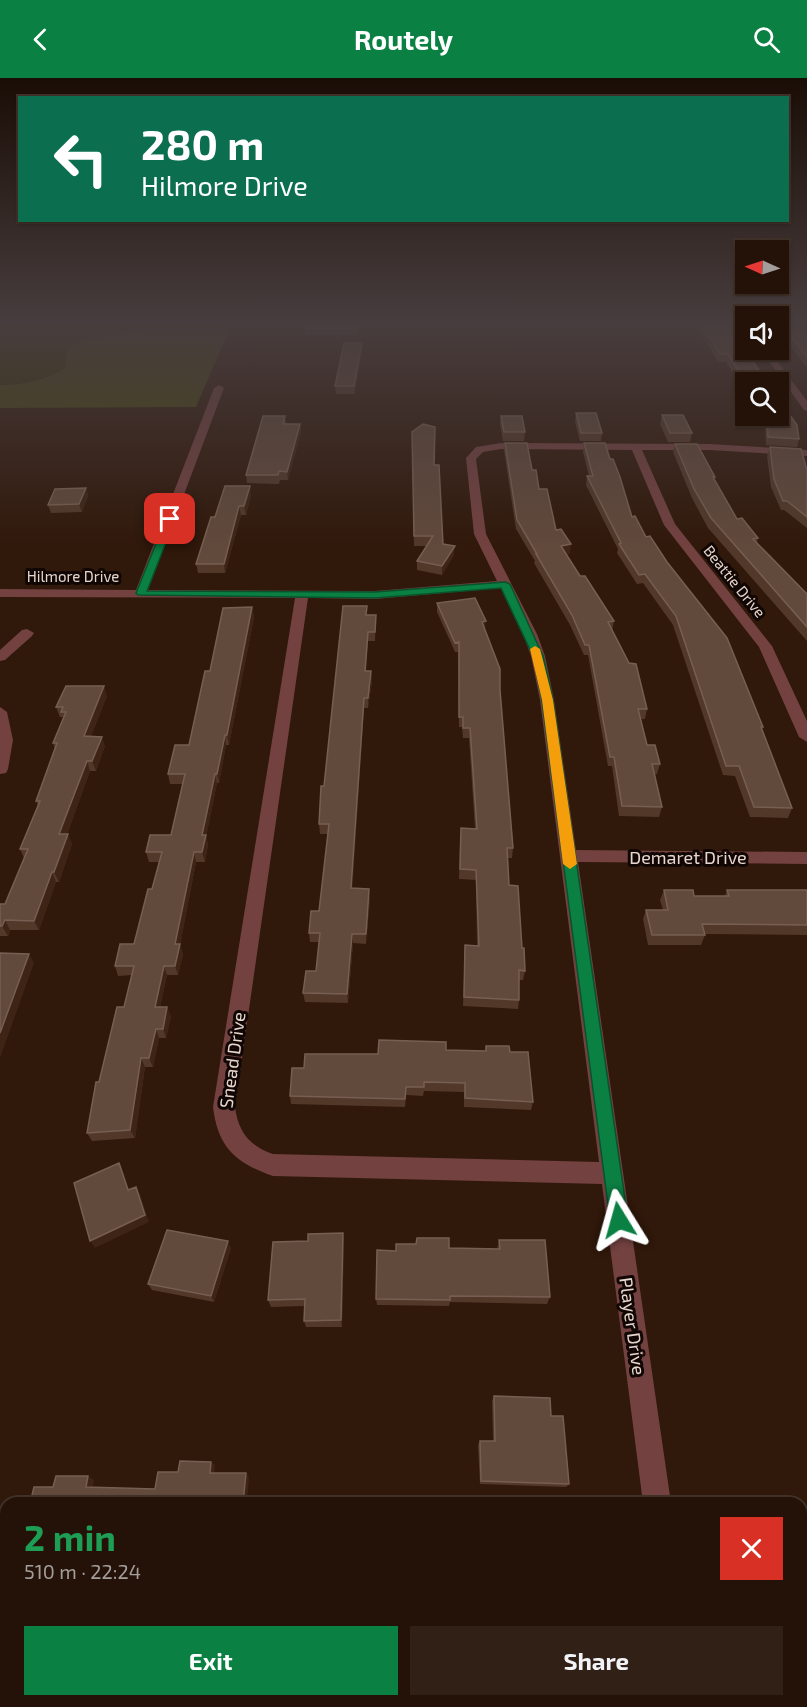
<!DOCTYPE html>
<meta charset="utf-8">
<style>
body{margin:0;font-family:"Exo 2",sans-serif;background:#302016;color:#f1f3f6;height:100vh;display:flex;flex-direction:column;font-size:22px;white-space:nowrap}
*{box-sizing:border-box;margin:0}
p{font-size:20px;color:#a39e9c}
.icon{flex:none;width:33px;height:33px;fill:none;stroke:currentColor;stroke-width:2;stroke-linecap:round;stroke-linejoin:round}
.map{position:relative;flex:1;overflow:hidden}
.side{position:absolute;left:0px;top:1419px;width:807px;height:210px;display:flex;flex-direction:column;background:#241208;border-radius:18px 18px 0 0;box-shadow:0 2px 4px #0004,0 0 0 2px #413229}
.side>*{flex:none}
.hud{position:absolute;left:18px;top:18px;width:771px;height:126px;border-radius:0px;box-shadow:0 2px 4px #0004,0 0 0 2px #413229;background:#0b6e4f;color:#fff;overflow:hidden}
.needle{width:39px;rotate:273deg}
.fabs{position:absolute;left:735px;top:162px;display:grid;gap:12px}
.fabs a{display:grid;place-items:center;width:54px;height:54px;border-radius:0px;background:#241208;box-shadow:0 2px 4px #0004,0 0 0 2px #413229;font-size:30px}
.pin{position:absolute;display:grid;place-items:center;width:51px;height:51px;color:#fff;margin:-26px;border-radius:12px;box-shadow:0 3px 9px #0006}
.me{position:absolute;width:66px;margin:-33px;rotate:352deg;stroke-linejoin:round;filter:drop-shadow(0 0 4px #0008)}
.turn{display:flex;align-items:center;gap:21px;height:126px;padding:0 24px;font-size:27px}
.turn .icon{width:78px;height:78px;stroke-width:2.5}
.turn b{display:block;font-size:42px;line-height:51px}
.round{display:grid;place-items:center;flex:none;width:63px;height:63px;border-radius:0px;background:#302016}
.headline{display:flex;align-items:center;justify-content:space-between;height:102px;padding:0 24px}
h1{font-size:36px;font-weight:700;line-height:45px;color:#1e9e55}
.primary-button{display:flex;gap:12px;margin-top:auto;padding:12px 24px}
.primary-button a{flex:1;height:69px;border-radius:0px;background:#0b8043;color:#fff;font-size:24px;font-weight:700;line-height:69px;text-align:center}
.primary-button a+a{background:#302016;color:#f1f3f6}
header{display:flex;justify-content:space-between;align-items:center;height:78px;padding:0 24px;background:#0b8043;color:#fff;font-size:27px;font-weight:700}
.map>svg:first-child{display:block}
.green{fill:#313100}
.forest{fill:#45460f}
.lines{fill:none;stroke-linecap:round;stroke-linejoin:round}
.minor{fill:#724140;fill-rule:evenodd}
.wall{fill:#513829}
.shaded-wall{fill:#3d2415}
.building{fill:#61493b;stroke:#765f52;stroke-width:1.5}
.route{fill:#0b8043;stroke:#07532c;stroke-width:1.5}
.slow{fill:#f59e0b}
.labels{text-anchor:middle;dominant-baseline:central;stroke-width:6;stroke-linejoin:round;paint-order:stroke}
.far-street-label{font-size:15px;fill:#e7d6cd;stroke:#100603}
.street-label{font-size:18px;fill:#e7d6cd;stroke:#100603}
</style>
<header><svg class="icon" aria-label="back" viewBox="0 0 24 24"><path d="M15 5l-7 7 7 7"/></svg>Routely<svg class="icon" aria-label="search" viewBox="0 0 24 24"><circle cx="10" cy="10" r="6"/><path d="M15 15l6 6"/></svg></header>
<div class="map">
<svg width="807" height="1629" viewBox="0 0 807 1629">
<rect width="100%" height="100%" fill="#30180a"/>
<path class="green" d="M36 243H188L159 250 116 255 65 282 66 290C46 302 23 307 0 307V248Z"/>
<path class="forest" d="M188 243H233L196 329 0 330V307C23 307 46 302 65 290L67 270 81 263Z"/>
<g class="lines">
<path class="minor" d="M740 243H746V247Z
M761 272H769L807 323V333L804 332Z
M219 307 224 310 148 512 375 513 497 503 474 456 466 380 476 369 501 365 710 366 807 372V378L710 372H642L675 446 772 568 807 643V664L799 659 759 569 664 447 632 372 501 371 483 374 476 381 486 456 537 556 545 578 554 622 576 772 807 774V786L578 784 671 1425H643L602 1106 273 1098C236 1085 218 1070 213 1029L295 520 0 519V511L136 512 214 310ZM501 510 523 556 531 578 540 622 599 1084 273 1076C249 1068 238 1053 235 1029L308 520 375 521Z
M27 551 34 555 32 558 5 582 0 583V572L22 552Z
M0 629 7 634 13 662 8 691 6 695 0 696Z
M668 1623H700L701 1629H669Z"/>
</g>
<path class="wall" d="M241 243H271L269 249H242Z
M360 243 358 257H305V250Z
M693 243H725L746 304V316L726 284H718Z
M807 254V290L787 263 789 256Z
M362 265V272L355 316H336L335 308Z
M576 335 602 355 601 363H580L575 344Z
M662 337 692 355 690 364H668L660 346Z
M285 338 286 346H300L301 354 288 402H280L279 406 247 405 246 397Z
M501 338 525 354 524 363H503L500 346Z
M758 338H778L799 361 797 369 766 367 765 348Z
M412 354 434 387 443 466 454 477 442 497 417 492V483L427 468H414Z
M505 365 532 392 556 452 570 476H566L580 498 614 543 612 553 647 631 645 641H641L647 667 660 686 657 696H655L662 729 659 739 619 738 612 688H608L588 577H584L570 547 534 485 535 483 516 451 504 373Z
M584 365 610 381 632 439 646 459 763 649 762 651 792 730 788 740 750 739 735 698 723 697 673 547 643 505 637 506 617 475 618 471 586 407 587 398H589L583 374Z
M675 366 715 399 714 402 737 441 758 460 757 465 807 516V563L708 450 692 420 673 374Z
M770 369 807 392V450L784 432H781L771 409 767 378Z
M86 410 88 418 82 434 51 435 48 427Z
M251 417 246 437H241L225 495H198L196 486 215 439Z
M437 525 485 552 500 612 513 770 512 780H508L509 807 522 870 525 893 523 902H519V922L518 931 463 928 465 867 477 868 476 802 459 801 460 760 475 751 469 660H463L462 649H459L458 574H455L437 534Z
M252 529 254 539 229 667H226L219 705H217L206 759 208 766 205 784H196L180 867 183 876 178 897H167L160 929 171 938 166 960H159L153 989H145L135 1060 92 1063 87 1055 99 1004 124 929 132 897 118 898 115 888 134 866 152 811 159 784H149L146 774 171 757 183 706H170L168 696 189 667 210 593Z
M367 537H376L375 563H368L366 593H371L372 603 368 630H364L352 810 370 820 366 866 353 865 348 925 305 924 303 915 316 893 319 864H310L309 855 319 833 328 756H320L319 746 324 708Z
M107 618 91 658 105 668 96 693H90L67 756 72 766 59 804H56L39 852H10L8 858H0V826H5L24 780 20 771 38 728 36 723 55 671 53 665 63 640V639H60L56 629Z
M664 812 694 818H725L727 812H807V857L705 856V857L701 867H648L643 841 646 832H663L660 822Z
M486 968 510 974 533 1024 531 1032 464 1029V1014L424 1013 423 1018 406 1017 405 1029 291 1026 290 1018 304 990 378 976 446 972 485 973Z
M344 1162 342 1249H306L304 1243 305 1228 271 1229 268 1222 308 1163Z
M499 1162 550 1219 547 1226 450 1224 449 1228 377 1227 376 1221 396 1173 449 1170 497 1171Z
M231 1170 214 1224 152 1212 148 1206Z
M494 1318 551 1338 569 1406 566 1409 480 1406 478 1367 480 1363H493L492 1323Z"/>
<path class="shaded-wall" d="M362 265V272L355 316 354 308Z
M300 346 301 354 288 402 287 394Z
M250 408 251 417 246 437 244 428Z
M86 410 88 418 82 434 79 426Z
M239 428 241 437 225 495 224 486Z
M571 466 570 476 559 477 561 468Z
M455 468 454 477 442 497V488Z
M252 529 254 539 229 667 227 657Z
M486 543 485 553 482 544Z
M368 554V563L366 603 365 593Z
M371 593 372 603 368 630V620Z
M104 608 107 618 87 668 84 658Z
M364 620V630L352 820 351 810Z
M225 657 226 667 219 705 217 696Z
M102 659 105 668 96 693 92 683Z
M87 683 90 693 64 766 59 756Z
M215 696 217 705 206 759 208 766 205 784 202 774V757Z
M68 756 72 766 59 804 54 794Z
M194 774 196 784 180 867 183 876 178 897 175 888V866Z
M52 794 56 804 39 852 34 843Z
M369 811 370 820 366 866V856Z
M5 842 10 852 8 858 2 848Z
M352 856 353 865 348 925 347 916Z
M29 876 34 885 0 980V955Z
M164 888 167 897 158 938 155 929Z
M167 929 171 938 166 960 163 951Z
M156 951 159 960 153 989 149 980Z
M141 980 145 989 135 1060 130 1052Z
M119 1085 123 1093 132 1120 128 1112Z
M136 1109 140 1116 149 1144 95 1170 90 1163Z
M343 1155 344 1162 342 1249 341 1242Z
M228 1163 231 1170 214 1224 211 1218Z
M211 1384 215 1387 214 1398 210 1395Z
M246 1395 249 1399 247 1425H243Z
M88 1398 94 1402 92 1413 86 1409Z"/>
<path class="building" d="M306 243H358L357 250H305Z
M699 243H725L767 304 746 305 728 276H720Z
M801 246 807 254V279L789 256Z
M344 265H362L354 308H335Z
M778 320 797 347 799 361 768 359 767 340 766 338H778Z
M576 335H596L602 355H581Z
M662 337H683L692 355H670Z
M263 338H285L283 346H300L287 394 279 393 278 397H246Z
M501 338H522L525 354H504Z
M423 346 435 349 434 387H439L443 466 455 468 442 488 417 483 433 458H414L412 354Z
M505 365H527L532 392H536L539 411H547L556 452 561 451 571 466 561 468 580 498H585L614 543 608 544 629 585 636 586 647 631H638L647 667H655L660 686H652L662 729 622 728 614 679H610L589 567H585L572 537 536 476H537L517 442Z
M584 365H605L610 381H613L620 399 632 439 635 438 646 459 650 458 667 484 727 560 763 649H761L792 730 754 729 739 688H726L676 538 645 496 639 497 619 466 621 465 587 398H593Z
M675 366H697L715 399H713L737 441 742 440 758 460 753 461 807 516V549L711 440 694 411Z
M770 369 801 371 807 392V439L787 423H783L774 401Z
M225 408H250L244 428H239L224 486H196L211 439H215Z
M86 410 79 426 48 427 55 411Z
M475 520 486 543 482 544 500 591V612L513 770H507L509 807 518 808 522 870H524L525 893 519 892V922L464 919 465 867 479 868 476 792 460 791 461 750 477 751 470 650H463V639H459V564L455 565 437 525Z
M343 528H367L366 537H376L375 554H368L365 593H371L368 620H364L351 810 369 811 366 856H352L347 916 303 915 306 893H316L320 855H309L311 833H319L329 746H319L321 708H324Z
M252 529 227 657H225L217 696H215L202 757H206L202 774H194L175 866H180L175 888H164L155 929H167L163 951H156L149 980H141L130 1052 87 1055 96 1004H99L117 929H124L134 888H115L120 866H134L148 811H152L162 774H146L150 757H171L185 696H168L175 667H189L205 593H210L223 530Z
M66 608H104L84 658 102 659 92 683H87L59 756H68L54 794H52L34 843 5 842 2 848H0V826H5L28 771H20L40 723H36L57 665H53L66 634H61L63 629H56Z
M664 812H693L694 818H729L727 812H807V847L702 846 705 857H652L646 832H668Z
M0 875 29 876 0 955Z
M379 962 446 964V972L486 973V968H509L510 974H528L533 1024 465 1020V1005L424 1004V1009H406L405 1021 290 1018 292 990H304L305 976H378Z
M119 1085 128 1112 136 1109 145 1137 90 1163 74 1105Z
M167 1152 228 1163 211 1218 148 1206Z
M343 1155 341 1242 304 1243 305 1221 268 1222 273 1164 308 1163V1156Z
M417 1160H449V1170L500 1171 499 1162H545L550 1219 450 1218V1222L376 1221 377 1172 396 1173V1166H416Z
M494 1318 550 1320 551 1338H563L569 1406 481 1403 480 1363H495Z
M180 1383 211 1384 210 1395H246L243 1425H30L34 1409H53L56 1398H88L86 1409 155 1411 158 1394H178Z
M481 1623H585L586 1629H481Z"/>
<linearGradient id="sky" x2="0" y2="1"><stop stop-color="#1a0d06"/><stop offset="0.52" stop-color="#483d3e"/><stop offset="1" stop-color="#483d3e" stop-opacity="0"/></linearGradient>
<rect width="807" height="471" fill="url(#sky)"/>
<path class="route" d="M170 438 175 441 147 513 375 514 505 504 510 506 543 578 553 622 628 1142 625 1148 619 1151 612 1148 610 1142 542 622 533 578 501 510 375 520 138 517 136 515 166 441Z"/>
<path class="slow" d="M535 568 540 571 553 622 577 786 570 791 563 786 542 622 530 571Z"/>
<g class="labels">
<g class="far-street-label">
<text x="73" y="498">Hilmore Drive</text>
<text transform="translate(735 503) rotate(51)">Beattie Drive</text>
</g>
<g class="street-label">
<text x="688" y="779">Demaret Drive</text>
<text transform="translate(232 982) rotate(-82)">Snead Drive</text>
<text transform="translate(633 1248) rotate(82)">Player Drive</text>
</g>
</g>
</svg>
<div class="fabs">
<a><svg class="needle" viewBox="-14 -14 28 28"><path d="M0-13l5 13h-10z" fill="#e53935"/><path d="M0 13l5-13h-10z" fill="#a39e9c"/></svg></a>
<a><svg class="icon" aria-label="sound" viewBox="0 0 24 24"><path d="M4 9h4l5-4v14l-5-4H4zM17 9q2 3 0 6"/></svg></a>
<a><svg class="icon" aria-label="search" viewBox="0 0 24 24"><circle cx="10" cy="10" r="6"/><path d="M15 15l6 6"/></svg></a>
</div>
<div class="pin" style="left:170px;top:441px;background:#d93025"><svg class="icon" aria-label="arrive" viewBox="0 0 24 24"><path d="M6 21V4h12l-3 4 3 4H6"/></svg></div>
<svg class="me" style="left:619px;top:1142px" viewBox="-20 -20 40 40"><path d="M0-17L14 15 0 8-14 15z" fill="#0b8043" stroke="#fff" stroke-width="4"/></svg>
<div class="hud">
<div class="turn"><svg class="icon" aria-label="left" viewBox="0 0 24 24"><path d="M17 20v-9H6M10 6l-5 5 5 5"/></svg><div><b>280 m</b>Hilmore Drive</div></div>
</div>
<section class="side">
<div class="headline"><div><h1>2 min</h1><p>510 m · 22:24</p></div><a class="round" style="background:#d93025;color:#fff"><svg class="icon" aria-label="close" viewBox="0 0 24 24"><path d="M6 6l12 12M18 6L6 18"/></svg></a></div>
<div class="primary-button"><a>Exit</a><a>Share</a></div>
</section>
</div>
